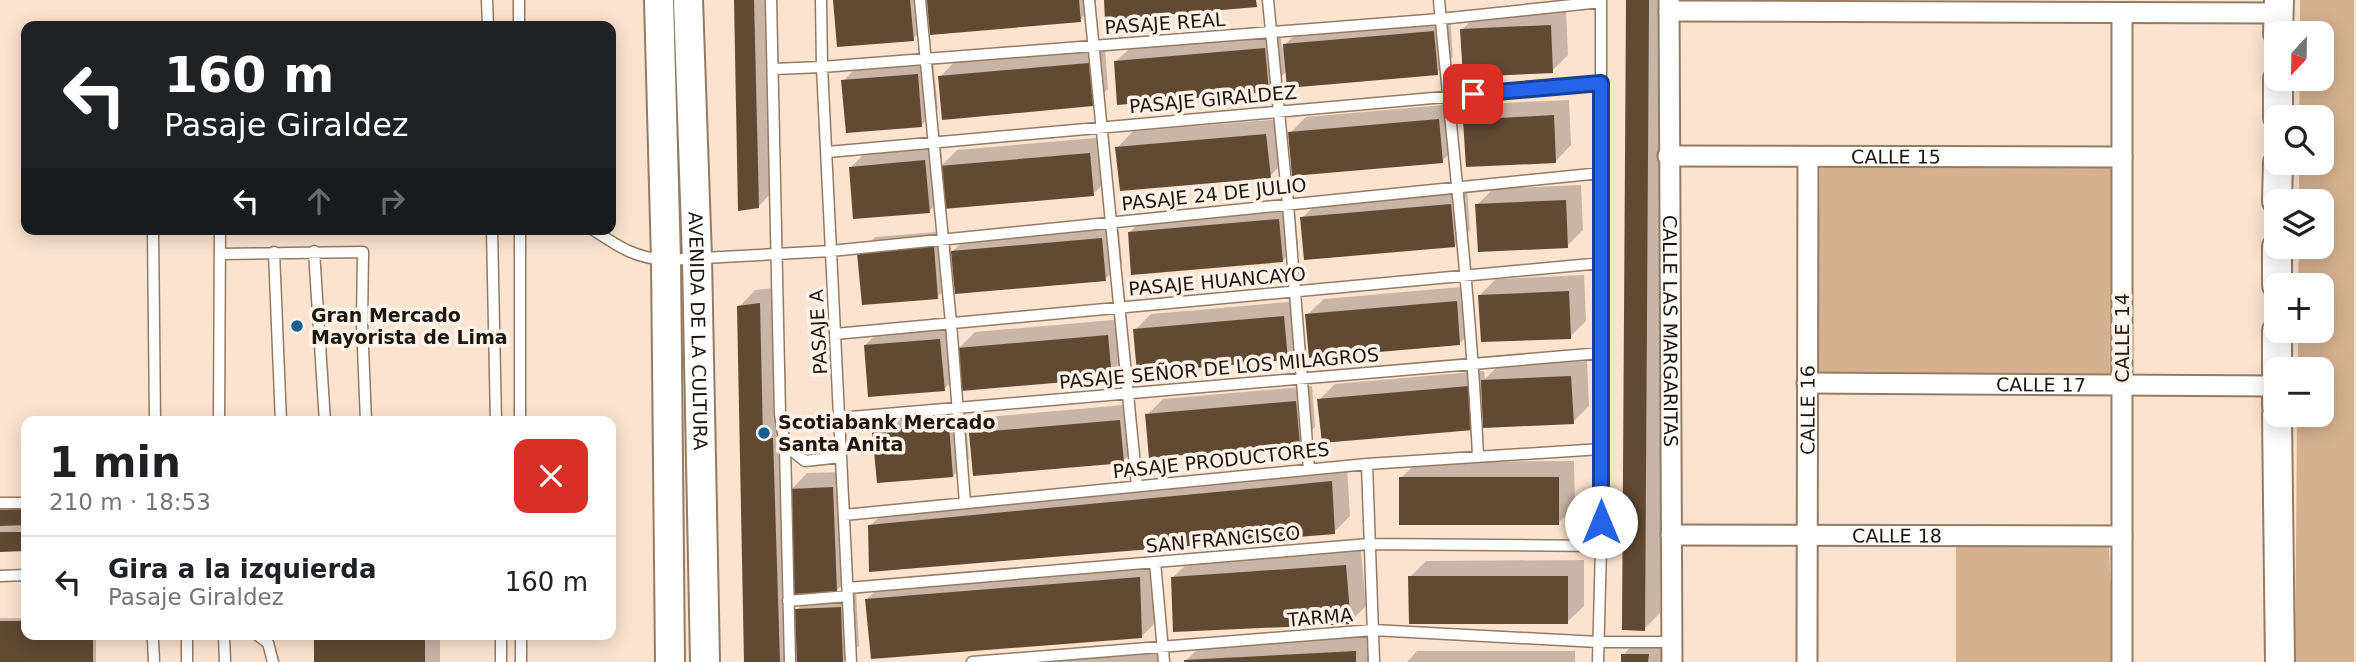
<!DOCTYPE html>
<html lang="es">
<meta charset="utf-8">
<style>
body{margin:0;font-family:"DejaVu Sans",sans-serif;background:#f2f2f2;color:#202124;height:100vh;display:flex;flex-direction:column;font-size:26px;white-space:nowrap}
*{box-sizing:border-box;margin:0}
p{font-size:23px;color:#757577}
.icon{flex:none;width:38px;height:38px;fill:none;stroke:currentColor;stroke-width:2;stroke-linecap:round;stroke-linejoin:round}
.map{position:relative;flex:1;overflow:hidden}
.sheet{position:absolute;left:21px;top:416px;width:595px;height:224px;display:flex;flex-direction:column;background:#fff;border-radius:14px;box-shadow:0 4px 18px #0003}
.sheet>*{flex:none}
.top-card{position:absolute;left:21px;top:21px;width:595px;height:214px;border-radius:14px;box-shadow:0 4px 18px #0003;background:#202124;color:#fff;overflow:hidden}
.needle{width:46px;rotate:202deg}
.controls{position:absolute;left:2264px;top:21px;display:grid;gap:14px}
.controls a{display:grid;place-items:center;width:70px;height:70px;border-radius:14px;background:#fff;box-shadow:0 4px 18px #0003;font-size:35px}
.pin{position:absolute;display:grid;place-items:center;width:60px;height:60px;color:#fff;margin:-30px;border-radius:14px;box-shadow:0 4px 10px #0006}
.me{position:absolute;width:77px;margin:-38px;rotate:0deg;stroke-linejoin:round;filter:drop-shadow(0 0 5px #0008)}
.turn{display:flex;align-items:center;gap:24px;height:147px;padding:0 28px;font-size:32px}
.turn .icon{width:91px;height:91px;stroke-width:2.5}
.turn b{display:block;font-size:49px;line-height:60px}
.lanes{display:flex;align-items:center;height:66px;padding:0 28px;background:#0003;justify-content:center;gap:35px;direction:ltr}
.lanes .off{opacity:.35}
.round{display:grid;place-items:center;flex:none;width:74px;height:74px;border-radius:14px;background:#f2f2f2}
.headline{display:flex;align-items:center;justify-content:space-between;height:119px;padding:0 28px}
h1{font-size:42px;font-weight:700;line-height:52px}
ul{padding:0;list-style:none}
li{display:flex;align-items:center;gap:21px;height:91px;padding:0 28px;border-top:2px solid #e0e0e0}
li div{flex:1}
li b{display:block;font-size:26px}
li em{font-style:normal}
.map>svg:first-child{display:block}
.green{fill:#d5b190}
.shadow{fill:#0003;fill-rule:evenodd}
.building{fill:#614933}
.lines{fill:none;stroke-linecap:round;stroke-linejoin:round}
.service-casing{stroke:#957b63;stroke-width:13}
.minor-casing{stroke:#957b63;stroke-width:23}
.secondary-casing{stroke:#957b63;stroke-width:32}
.service{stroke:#fff;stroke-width:10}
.minor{stroke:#fff;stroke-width:19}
.secondary{stroke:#fff;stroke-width:28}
.route-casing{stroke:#184099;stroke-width:18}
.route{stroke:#2563eb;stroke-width:12}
.poi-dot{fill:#106092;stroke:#fff3e9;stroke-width:2.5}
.labels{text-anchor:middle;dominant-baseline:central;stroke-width:7;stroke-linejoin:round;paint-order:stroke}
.street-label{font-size:19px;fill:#20160d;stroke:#fff3e9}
.poi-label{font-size:19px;font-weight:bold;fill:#20160d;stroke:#fff3e9;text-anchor:start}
</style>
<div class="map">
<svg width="2356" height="662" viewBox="0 0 2356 662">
<rect width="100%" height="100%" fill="#fbe3cf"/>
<path class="green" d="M2300 0H2354V662H2295L2297 415H2322V369H2298V331H2322V285H2298L2299 247H2322V201H2299V163H2322V117H2299L2300 79H2322V33H2300Z
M1820 165 2114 167 2113 382 1816 376Z
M2109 544 2110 574 2119 662H1956V545Z"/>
<path class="shadow" d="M736 0H770L774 190 758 207Z
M835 0H1096V4L1080 20 931 21 913 39Z
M1627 0H1664L1660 613 1644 629Z
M1566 10 1568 55 1552 71 1462 30 1478 13Z
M1450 16 1453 57 1437 73 1287 71 1268 90 1115 62 1132 46 1280 33 1282 48 1301 28Z
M1105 48 1108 89 1092 105 940 77 956 60Z
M933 59 938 109 921 125 843 81 859 65Z
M1569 100 1571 145 1555 162 1465 120 1481 104Z
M1455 104 1458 145 1442 161 1290 133 1306 117Z
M1282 119 1286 160 1270 176 1117 148 1133 131Z
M1106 137 1110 178 1093 194 944 196 929 211 851 167 867 151 941 145 942 165 957 150Z
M1581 185 1583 230 1567 246 1477 205 1493 189Z
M1467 189 1470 230 1454 246 1302 218 1318 202Z
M1294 203 1298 245 1282 261 1129 233 1146 216Z
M1118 222 1122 263 1105 279H956L937 297 859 253 875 237 949 231 951 253 969 235Z
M1584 275 1586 321 1570 337 1480 295 1496 279Z
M1472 286 1476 327 1460 343 1307 315 1324 299Z
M775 288 778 424 789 423 791 490 807 473 848 472 853 574 834 593 856 592 859 646 843 662H746L739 307 755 290ZM816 591 794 613V592Z
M1300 301 1304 342 1287 358 1135 330 1151 314Z
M1124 319 1127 360 1111 377 961 373 944 389 865 345 882 329 956 323 958 349 975 332Z
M1587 361 1589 406 1573 422 1484 416 1472 428 1319 400 1335 384 1484 371 1485 379 1499 365Z
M1312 386 1315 427 1299 443 1147 415 1163 399Z
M1135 404 1139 445 1123 461 971 433 987 417Z
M965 409 969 459 953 476 874 431 890 415Z
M1574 461 1575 507 1558 523 1401 478 1417 462Z
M1347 466 1350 516 1334 532 870 526 886 510Z
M26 506V549L0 550V507Z
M1361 550 1366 606 1350 622 1172 578 1189 562Z
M1584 560V606L1567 622 1410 577 1426 561Z
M1155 562 1158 620 1142 636 866 600 883 584Z
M0 618H26V635H96V662H0Z
M316 635H440V662H316Z
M1372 636 1373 662H1185L1202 644Z
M1639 638 1664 639V662H1623V655Z
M1167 647 1169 662H1019Z
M1417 651H1575V662H1407Z"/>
<path class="building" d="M734 0H754L759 208 738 211Z
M833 0H910L914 41 837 47Z
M927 0H1079L1081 22 930 35Z
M1104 0H1256L1257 7 1105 20Z
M1626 0H1649L1645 631 1622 630Z
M1551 25 1553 73 1463 77 1460 29Z
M1434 31 1438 75 1287 88 1283 44Z
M1265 48 1269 92 1117 105 1114 61Z
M1089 63 1093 106 942 120 938 76Z
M918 74 922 127 846 133 841 80Z
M1554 115 1556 163 1466 167 1463 120Z
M1439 119 1443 163 1292 176 1288 132Z
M1266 134 1271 178 1120 191 1115 147Z
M1090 153 1094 196 943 209 939 166Z
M925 160 930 213 853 219 849 167Z
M1566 200 1568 248 1478 252 1475 204Z
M1451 204 1455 247 1304 260 1300 217Z
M1279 219 1283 262 1131 275 1128 232Z
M1102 238 1106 281 955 294 951 251Z
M934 246 938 299 862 305 857 253Z
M1569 291 1571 339 1481 342 1478 295Z
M1457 301 1460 345 1309 358 1305 314Z
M760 303 763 439 773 438 780 662H744L737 306Z
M1284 316 1288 360 1137 373 1133 329Z
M1108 335 1112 378 961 391 957 348Z
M940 339 945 391 868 397 864 345Z
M1571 376 1574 424 1483 428 1481 380Z
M1469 386 1473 430 1322 443 1317 399Z
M1296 401 1300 445 1149 458 1145 414Z
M1120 420 1124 463 973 476 969 433Z
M949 425 953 477 877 483 872 431Z
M1399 477H1559V525H1399Z
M1332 481 1335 534 869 572 868 525Z
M833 487 837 592 794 594 789 489Z
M26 509V525L0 526V510Z
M0 532H26V551L0 552Z
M1346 565 1351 624 1173 632 1171 577Z
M1408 576H1568V624H1409Z
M1140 577 1142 638 871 659 865 599Z
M841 607 843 662H797L795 609Z
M0 621H26V635H93V662H0Z
M314 635H425V662H314Z
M1356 651V662H1184V660Z
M1621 654H1649L1648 662H1621Z"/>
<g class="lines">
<defs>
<path id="service" d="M487 0 488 26
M519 0V26
M771 0 780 414 785 445 790 662
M821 0 822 67 851 662
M920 0 951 323 965 503
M1089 0 1137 486
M1268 0 1288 204 1309 469
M1439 0C1453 152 1471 304 1478 456
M773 69 822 67 1440 19 1601 2
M828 152 1601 83
M153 229 155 422
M492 229 496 422
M520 229V422
M592 229C618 246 634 258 666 260L831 251 1601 173
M314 251 325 422
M274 252 281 422
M220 254 363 252 362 323 366 422
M835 334 1602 263
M839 418 1601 353
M219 422 220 229
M785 445 805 461 841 457
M1367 464 1374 662
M0 503H26
M844 515 1367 464 1601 449
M1155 562 1164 662
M0 576 26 575
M848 588 1369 544 1601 546
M788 601 848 596
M151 635 153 640 154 662
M187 635V662
M224 635 225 662
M257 635 268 643 273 662
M501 635V662
M521 635V662
M972 662 1373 630 1598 642H1672
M1598 662 1601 546V0"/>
<g id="minor">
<path id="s1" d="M1669 0 1672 662"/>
<path d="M1669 11 2278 13"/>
<path id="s2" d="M1668 156 2122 157"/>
<path id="s3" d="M1807 383 2276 386"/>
<path id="s4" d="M1671 535 2122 536"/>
<path id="s5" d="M1807 662 1808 157"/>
<path d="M2122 662V13"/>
</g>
<g id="secondary">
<path d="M659 0 666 260 670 662"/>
<path id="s6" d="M688 0 697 258 705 662"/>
<path d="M2278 33 2279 0"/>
<path d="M2278 117V79"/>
<path d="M2277 201 2278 163"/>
<path d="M2277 285V247"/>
<path d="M2277 406V331"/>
<path d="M2277 415 2280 662"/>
</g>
</defs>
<use href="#service" class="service-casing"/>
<use href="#minor" class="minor-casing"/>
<use href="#secondary" class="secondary-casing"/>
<use href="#service" class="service"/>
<use href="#minor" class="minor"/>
<use href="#secondary" class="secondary"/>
</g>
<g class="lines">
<defs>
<path id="route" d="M1473 94 1601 83V522"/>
</defs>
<use href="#route" class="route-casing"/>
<use href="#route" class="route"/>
</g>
<g class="poi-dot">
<circle cx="297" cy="326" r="7"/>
<circle cx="764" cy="433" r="7"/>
</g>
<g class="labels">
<g class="street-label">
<text transform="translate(1165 23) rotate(-4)">PASAJE REAL</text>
<text transform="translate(1213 99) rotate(-5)">PASAJE GIRALDEZ</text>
<text stroke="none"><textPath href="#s2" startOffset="228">CALLE 15</textPath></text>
<text transform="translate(1214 194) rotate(-6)">PASAJE 24 DE JULIO</text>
<text transform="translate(1217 281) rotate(-5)">PASAJE HUANCAYO</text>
<text stroke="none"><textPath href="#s6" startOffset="331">AVENIDA DE LA CULTURA</textPath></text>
<text stroke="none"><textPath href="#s1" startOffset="331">CALLE LAS MARGARITAS</textPath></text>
<text transform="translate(818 332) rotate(-93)">PASAJE A</text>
<text transform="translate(2122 338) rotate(-90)">CALLE 14</text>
<text transform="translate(1219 368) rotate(-5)">PASAJE SEÑOR DE LOS MILAGROS</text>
<text stroke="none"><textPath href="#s3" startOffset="234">CALLE 17</textPath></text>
<text stroke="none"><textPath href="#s5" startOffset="252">CALLE 16</textPath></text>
<text transform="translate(1221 460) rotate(-6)">PASAJE PRODUCTORES</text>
<text stroke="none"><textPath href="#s4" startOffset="226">CALLE 18</textPath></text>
<text transform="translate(1223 539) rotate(-5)">SAN FRANCISCO</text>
<text transform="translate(1320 617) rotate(-5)">TARMA</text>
</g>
<g class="poi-label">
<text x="311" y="315">Gran Mercado<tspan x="311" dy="22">Mayorista de Lima</tspan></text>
<text x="778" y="422">Scotiabank Mercado<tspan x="778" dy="22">Santa Anita</tspan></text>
</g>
</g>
</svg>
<div class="controls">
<a><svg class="needle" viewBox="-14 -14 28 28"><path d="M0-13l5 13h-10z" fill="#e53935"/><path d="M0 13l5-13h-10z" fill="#757577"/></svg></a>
<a><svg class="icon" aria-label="search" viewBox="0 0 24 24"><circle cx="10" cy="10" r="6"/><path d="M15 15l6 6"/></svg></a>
<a><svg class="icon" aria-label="layers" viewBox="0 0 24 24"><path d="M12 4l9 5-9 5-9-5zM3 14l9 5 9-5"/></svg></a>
<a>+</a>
<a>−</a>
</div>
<div class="pin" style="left:1473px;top:94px;background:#d93025"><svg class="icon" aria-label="arrive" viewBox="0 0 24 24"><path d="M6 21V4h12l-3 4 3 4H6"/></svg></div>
<svg class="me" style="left:1601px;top:522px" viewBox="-20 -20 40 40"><circle r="19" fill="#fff"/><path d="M0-13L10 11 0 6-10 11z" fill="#2563eb"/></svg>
<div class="top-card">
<div class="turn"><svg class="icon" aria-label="left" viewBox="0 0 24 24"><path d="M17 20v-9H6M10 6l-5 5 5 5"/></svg><div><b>160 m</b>Pasaje Giraldez</div></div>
<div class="lanes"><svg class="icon" aria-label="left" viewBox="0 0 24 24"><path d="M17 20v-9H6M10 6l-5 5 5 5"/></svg><svg class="icon off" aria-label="ahead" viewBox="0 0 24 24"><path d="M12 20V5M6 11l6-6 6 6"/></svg><svg class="icon off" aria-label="right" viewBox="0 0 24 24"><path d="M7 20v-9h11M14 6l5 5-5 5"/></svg></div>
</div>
<section class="sheet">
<div class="headline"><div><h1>1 min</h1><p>210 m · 18:53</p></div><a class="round" style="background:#d93025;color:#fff"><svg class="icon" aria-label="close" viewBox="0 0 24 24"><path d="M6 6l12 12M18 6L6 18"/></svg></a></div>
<ul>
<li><svg class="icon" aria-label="left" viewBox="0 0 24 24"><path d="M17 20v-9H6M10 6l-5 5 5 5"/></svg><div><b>Gira a la izquierda</b><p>Pasaje Giraldez</p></div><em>160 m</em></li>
</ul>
</section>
</div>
